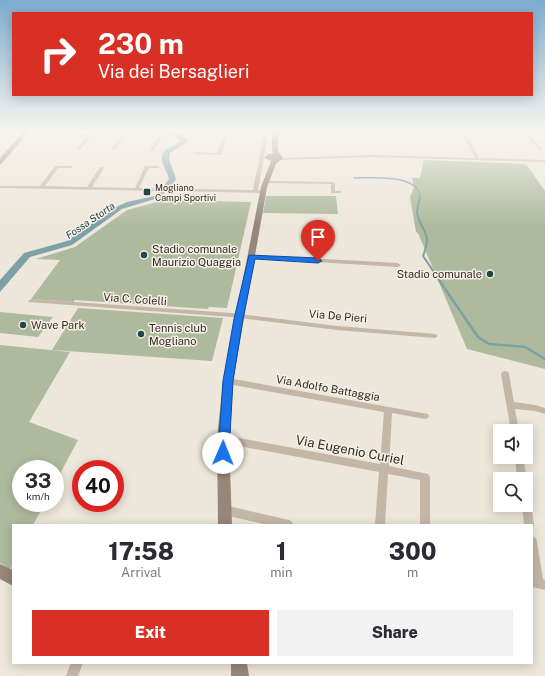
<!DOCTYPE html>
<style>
body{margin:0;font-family:"Public Sans",sans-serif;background:#f2f2f3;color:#2b2b33;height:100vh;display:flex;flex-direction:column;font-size:15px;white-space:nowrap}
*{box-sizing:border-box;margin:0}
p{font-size:13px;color:#7c7c81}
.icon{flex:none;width:22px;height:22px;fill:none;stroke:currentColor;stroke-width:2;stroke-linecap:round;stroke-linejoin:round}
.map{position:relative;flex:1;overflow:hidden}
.sheet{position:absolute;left:12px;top:524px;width:521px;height:140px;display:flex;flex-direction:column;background:#fff;border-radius:0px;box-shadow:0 2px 10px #0003}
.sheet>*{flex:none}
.hud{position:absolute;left:12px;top:12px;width:521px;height:84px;border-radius:0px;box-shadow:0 2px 10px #0003;background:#d93025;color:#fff;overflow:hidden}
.fabs{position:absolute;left:493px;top:424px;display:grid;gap:8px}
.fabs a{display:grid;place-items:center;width:40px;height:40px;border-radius:0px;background:#fff;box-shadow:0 2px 10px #0003;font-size:20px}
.speed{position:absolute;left:12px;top:460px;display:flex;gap:8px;font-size:20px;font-weight:700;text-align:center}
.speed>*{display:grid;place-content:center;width:52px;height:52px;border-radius:50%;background:#fff;box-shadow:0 2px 10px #0003;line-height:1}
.speed small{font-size:10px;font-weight:400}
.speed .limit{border:6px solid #d22;background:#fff;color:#111}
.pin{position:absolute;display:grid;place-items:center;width:34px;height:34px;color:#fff;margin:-41px -17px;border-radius:50% 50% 50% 0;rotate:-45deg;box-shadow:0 0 4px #0007}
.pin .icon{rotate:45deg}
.me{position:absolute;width:44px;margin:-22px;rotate:1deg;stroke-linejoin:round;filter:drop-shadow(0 0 3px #0008)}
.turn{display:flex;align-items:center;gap:14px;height:84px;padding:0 20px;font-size:18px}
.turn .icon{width:52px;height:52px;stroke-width:2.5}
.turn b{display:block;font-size:28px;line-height:34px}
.eta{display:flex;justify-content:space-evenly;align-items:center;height:68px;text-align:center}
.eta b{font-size:24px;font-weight:800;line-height:28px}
.cta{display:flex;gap:8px;margin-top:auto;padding:8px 20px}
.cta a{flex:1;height:46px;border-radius:0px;background:#d93025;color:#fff;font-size:16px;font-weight:800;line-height:46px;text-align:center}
.cta a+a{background:#f2f2f3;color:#2b2b33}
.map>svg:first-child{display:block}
.green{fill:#aeba9d}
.water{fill:#7ea1a6}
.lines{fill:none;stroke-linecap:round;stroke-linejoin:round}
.stream-far2{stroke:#7ea1a6;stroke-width:1.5}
.stream-far1{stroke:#7ea1a6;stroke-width:2}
.stream{stroke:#7ea1a6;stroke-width:2.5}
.street{fill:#c4b7a8;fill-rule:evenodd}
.secondary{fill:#97877a;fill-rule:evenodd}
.route{fill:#1a73e8;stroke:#114b97}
.poi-dot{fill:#23464d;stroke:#f6f0e6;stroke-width:1.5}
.labels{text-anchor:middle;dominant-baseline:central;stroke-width:3;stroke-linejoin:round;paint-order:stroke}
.far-poi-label{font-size:9px;fill:#322b27;stroke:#f6f0e6;text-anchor:start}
.far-water-label{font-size:10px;font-style:italic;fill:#23464d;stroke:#f6f0e6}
.poi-label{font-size:11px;fill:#322b27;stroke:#f6f0e6;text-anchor:start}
.street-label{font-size:11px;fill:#322b27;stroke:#f6f0e6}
.near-street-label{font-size:13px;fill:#322b27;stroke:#f6f0e6}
</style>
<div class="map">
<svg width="545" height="676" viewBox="0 0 545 676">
<rect width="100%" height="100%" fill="#ede6da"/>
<path class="green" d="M424 160 526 164 545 191V369L467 349 418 233 416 232 410 197 414 187 412 178H420Z
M266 196H336L338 214 263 213Z
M164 200 251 202 227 308 209 307 208 309 75 300 73 302 31 299 60 260 36 259 75 247 127 210Z
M78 308 223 318 212 361 52 350Z
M0 312 53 317 38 337 0 333Z
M0 345 70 352 29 422 78 440 55 483V469H21V503H45L33 525H13V564L10 569 0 563Z"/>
<path class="water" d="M169 130H176V133L188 139 186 143 170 153 169 159 176 179 170 188 158 198 122 209 72 245 30 257 0 292V280L24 253 67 241 116 207 127 202 154 196 163 187 169 179C166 167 154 155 170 147 174 145 179 144 181 140L170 134Z"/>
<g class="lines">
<path class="stream-far2" d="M354 178C370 178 420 173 420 198"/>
<path class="stream-far1" d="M420 197C419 202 417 207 417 213 421 233 433 231 423 256L440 281"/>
<path class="stream" d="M439 280 478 337 489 344 525 347 545 359"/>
<path class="street" d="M92 130H96L80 150H78V148L87 136H75V134H89Z
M126 130H130L114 150H112V148Z
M163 130H167L153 151H151L150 150Z
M184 130H188L186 135 184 136 182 135Z
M226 130H230L221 155 193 154V153L195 152 217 153Z
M265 130H269L258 190 265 191V193H263L0 188V186H40L55 166H71L73 167 71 168H58L45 186 87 187 100 167H102L104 168 92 187 135 188 145 166H159V168H149L139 188 253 190Z
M460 130H464L479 158 545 160V162L372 157 279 160 277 159 279 158 372 155 475 158Z
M522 130H526L541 148V150H539Z
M263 181 333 182 335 183V191H340L342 192 340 193H331V184L265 183 263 182Z
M251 255 398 263 401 265 398 267 249 258V256Z
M31 299 232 313 337 326 435 334 438 336 435 338 337 330 232 317 29 302 28 301Z
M505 371 508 372 509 374 514 402 535 405 545 408V414L535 411 515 409 519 431H511L501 374 502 372Z
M228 378 428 414 429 416 428 418 425 419 392 413 389 466 428 474 430 477V525H420V480L388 474 385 525H375L379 472 223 443 220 442 219 439 220 436 223 435 380 464 384 412 228 384 225 383 224 381 225 379Z
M515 457H523L527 479 526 480V479H517Z
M526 499 529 500 531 503 534 525 532 529V525H524L522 505H526Z
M224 505 289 520 292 522 294 525H268L224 515 221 513 219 510 221 507Z
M532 537 536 538 537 542 543 579 545 580V590L532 587Z
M71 663H83L78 676H66Z"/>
<path class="secondary" d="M25 130H31L2 163 0 164V158Z
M272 130H278V151L283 158 276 164 267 187 233 381 229 439 232 525H218L217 439 223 381 261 187 271 161 264 158 268 154 274 153 272 151Z
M0 564 13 570V586L0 579Z
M231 663H247L249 676H231Z"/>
</g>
<linearGradient id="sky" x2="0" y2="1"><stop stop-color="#7dacce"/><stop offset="0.58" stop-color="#f7f4ee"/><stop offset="1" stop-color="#f7f4ee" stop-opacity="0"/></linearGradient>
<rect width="545" height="225" fill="url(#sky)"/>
<path class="route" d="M249 255 318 258 322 261 318 263 255 259 243 319 233 381 229 453 227 457 223 458 219 457 218 453 223 381 234 319Z"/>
<g class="poi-dot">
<rect x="143" y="188" width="8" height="8" rx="2"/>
<circle cx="144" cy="255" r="4"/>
<circle cx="490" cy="274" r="4"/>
<circle cx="23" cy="325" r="4"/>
<circle cx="141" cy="334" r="4"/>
</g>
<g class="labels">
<g class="far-poi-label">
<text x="155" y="187">Mogliano<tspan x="155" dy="10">Campi Sportivi</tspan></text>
</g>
<g class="far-water-label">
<text transform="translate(90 220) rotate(-34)">Fossa Storta</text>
</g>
<g class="poi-label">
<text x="152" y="249">Stadio comunale<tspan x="152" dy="13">Maurizio Quaggia</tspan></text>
<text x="482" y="274" text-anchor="end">Stadio comunale</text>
<text x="31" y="325">Wave Park</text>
<text x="149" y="328">Tennis club<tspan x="149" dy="13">Mogliano</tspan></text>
</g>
<g class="street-label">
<text transform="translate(135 299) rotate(4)">Via C. Colelli</text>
<text transform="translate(338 316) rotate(5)">Via De Pieri</text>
<text transform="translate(328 388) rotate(10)">Via Adolfo Battaggia</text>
</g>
<g class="near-street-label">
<text transform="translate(350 450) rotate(11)">Via Eugenio Curiel</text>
</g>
</g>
</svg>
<div class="fabs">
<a><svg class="icon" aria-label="sound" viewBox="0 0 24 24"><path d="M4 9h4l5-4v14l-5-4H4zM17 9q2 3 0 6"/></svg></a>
<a><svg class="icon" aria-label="search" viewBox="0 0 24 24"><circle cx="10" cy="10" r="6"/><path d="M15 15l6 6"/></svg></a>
</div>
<div class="speed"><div>33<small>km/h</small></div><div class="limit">40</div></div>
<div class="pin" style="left:318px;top:261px;background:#d93025"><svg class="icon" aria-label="arrive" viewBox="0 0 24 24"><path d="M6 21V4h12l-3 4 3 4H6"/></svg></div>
<svg class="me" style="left:223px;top:453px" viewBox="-20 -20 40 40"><circle r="19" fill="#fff"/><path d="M0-13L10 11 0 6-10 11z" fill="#1a73e8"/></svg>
<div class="hud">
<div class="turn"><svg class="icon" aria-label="right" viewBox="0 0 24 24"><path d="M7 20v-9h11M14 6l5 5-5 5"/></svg><div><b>230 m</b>Via dei Bersaglieri</div></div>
</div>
<section class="sheet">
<div class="eta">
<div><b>17:58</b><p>Arrival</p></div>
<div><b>1</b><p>min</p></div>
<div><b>300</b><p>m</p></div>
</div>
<div class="cta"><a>Exit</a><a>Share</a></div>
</section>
</div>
